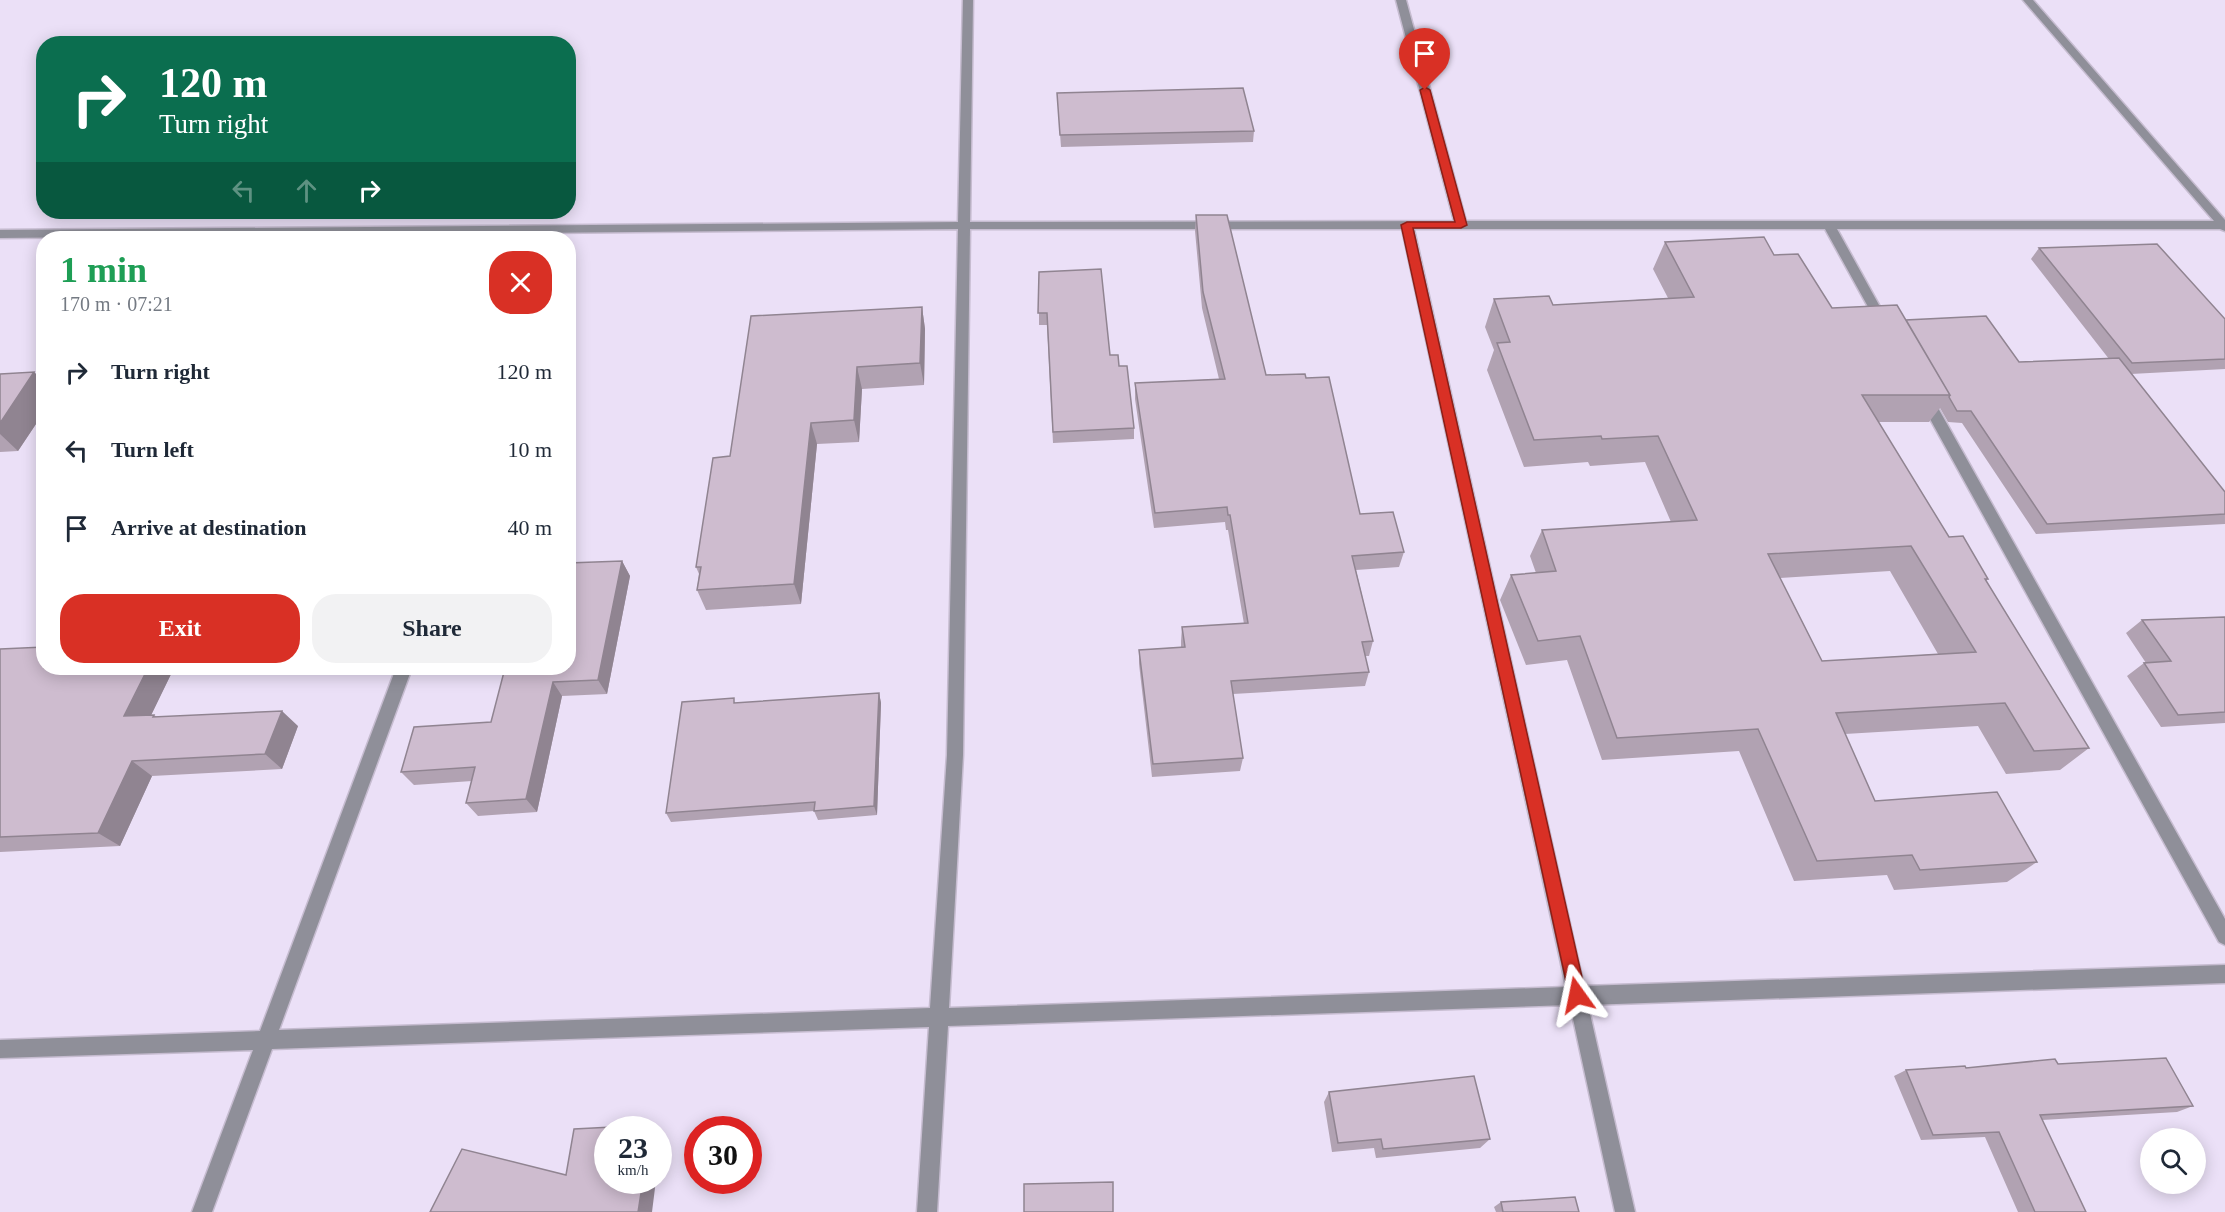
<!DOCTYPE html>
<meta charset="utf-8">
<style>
body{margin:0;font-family:Georgia,serif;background:#f2f2f3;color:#1f2937;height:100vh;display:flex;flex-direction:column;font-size:22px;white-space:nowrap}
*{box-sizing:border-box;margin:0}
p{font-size:20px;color:#747a83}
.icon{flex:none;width:33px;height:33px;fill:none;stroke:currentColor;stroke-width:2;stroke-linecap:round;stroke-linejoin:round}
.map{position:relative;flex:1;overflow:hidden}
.panel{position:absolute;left:36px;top:231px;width:540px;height:444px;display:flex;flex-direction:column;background:#fff;border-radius:24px;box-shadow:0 3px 15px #0003}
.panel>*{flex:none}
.top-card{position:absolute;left:36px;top:36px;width:540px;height:183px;border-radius:24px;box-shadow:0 3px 15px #0003;background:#0b6e4f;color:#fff;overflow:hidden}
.buttons{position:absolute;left:2140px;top:1128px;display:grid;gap:12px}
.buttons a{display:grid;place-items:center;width:66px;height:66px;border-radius:50%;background:#fff;box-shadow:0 3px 15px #0003;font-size:30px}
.speed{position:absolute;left:594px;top:1116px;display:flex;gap:12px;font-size:30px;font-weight:700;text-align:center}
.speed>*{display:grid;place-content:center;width:78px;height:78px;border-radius:50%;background:#fff;box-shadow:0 3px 15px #0003;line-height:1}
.speed small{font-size:15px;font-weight:400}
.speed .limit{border:9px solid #d22;background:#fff;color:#111}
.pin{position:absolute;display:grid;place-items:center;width:51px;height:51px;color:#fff;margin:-62px -26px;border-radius:50% 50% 50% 0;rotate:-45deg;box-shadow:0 0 6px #0007}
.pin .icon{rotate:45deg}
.me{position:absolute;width:66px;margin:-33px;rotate:348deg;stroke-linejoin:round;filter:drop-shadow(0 0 4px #0008)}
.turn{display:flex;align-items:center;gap:21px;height:126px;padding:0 24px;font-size:27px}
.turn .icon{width:78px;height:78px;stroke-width:2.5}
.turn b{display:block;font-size:42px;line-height:51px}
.lanes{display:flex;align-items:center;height:57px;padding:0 24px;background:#0003;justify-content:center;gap:30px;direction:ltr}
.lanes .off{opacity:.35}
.round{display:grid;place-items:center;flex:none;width:63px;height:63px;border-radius:24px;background:#f2f2f3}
.head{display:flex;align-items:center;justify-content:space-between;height:102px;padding:0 24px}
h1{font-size:36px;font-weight:600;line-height:45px;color:#1e9e55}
.button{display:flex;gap:12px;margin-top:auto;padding:12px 24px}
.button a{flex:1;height:69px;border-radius:24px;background:#d93025;color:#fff;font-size:24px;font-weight:600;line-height:69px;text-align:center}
.button a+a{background:#f2f2f3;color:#1f2937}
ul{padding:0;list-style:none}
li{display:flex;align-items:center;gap:18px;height:78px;padding:0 24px}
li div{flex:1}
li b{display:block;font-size:22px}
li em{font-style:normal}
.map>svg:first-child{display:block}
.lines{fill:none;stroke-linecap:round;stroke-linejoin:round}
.street-casing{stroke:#c6bcd0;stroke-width:3}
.street{fill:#8f8f99;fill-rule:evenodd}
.wall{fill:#b1a2b2;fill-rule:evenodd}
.shaded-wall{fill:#908491}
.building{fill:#cebccf;stroke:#908491;stroke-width:1.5;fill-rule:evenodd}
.route{fill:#d93025;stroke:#8d1f18;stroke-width:1.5}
</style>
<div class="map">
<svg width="2225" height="1212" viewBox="0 0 2225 1212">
<rect width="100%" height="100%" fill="#ebe0f7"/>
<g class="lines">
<defs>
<path id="street" d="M963 0H973L970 222 1454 221 1396 0H1406L1466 221H2214L2023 0H2033L2225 220V231L2220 229H1837L1889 323 1883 327 1877 323 1825 229H1414L1584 986 2225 965V983L1588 1005 1635 1212H1615L1570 1005 948 1026 937 1212H917L929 1027 272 1049 212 1212H192L253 1050 0 1058V1040L260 1031 396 668H412L279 1030 930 1008 947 755 958 229 0 238V230L958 222ZM970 229H1402L1566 987 949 1008 963 755Z
M1926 394 1933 399 2225 919V945L2219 942 1919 399Z"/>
</defs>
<use href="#street" class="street-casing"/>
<use href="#street" class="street"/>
</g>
<path class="wall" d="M1057 93 1254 131 1253 142 1061 147Z
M1196 215 1266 375 1306 378 1360 514 1404 552 1399 567 1356 570 1373 641 1369 656H1365L1369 672 1365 686 1233 694 1243 758 1240 771 1152 777 1139 664V650L1181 647V641L1182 627 1244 624 1228 530H1226L1225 522 1154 528 1135 399V383L1219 379 1202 308 1195 231Z
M1665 242 1774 255 1832 308 1906 320 2019 362 2109 359 2031 259 2039 248 2225 319V369L2131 374 2225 492V524L2036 534 1962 423 1948 422 1940 408 1929 422H1878L1949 537 1988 579 1986 581 2089 748 2060 770 2006 774 1978 726 1845 734 1875 801 2037 862 2007 882 1894 890 1887 875 1794 881 1739 751 1602 760 1567 660 1526 665 1500 600 1511 575 1536 573 1530 556 1542 530 1671 522 1645 462 1590 466 1588 462 1524 467 1487 370 1494 350 1485 327 1494 299 1553 305 1668 298 1653 269ZM1890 571 1938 654 1822 661 1780 578Z
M1039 272 1119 366 1134 428V439L1053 443 1047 325H1039Z
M922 307 925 329 924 385 862 389 859 442 817 444 801 604 706 610 697 590 699 574 696 567 730 456Z
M34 372 44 382V412L18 451 0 452V374Z
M622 561 630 576 607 694 562 696 537 812 478 816 466 803 472 781 414 785 401 772 491 722Z
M2225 617V723L2161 727 2127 676 2144 663H2146L2126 633 2142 620Z
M0 649 44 668H174L151 715H154L157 717 298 726 282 769 152 776 120 846 0 852Z
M879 693 881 703 877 815 818 820 814 811 671 822 666 813 737 703Z
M2058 1064 2193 1106 2177 1112 2042 1120 2086 1212H2018L1985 1137 1921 1140 1894 1076 1906 1070Z
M1329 1092 1490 1139 1480 1148 1376 1158 1374 1148 1332 1152 1324 1102Z
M1501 1202 1579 1212H1496L1494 1207Z"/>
<path class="shaded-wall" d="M922 307 925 329 924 385 920 363Z
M857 367 862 389 859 442 854 420Z
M34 372 44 382V412L18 451 0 434V423Z
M811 423 817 444 801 604 794 584Z
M622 561 630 576 607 694 598 680Z
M148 668H174L143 732 124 716Z
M553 682 562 696 537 812 526 799Z
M879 693 881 703 877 815 874 806Z
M282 711 298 726 282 769 265 754Z
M132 761 152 776 120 846 98 833Z
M651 1125 657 1130H650Z
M658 1131 663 1134 658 1167Z
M643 1180H656L652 1212H638Z"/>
<path class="building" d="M1243 88 1254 131 1060 135 1057 93Z
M1196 215H1227L1266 375 1305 374 1306 378 1329 377 1360 514 1393 512 1404 552 1352 556 1373 641 1362 642 1369 672 1231 681 1243 758 1153 764 1139 650 1185 647 1182 627 1248 623 1230 515H1228L1227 507 1155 513 1135 383 1225 379 1203 292Z
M1764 237 1774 255 1798 254 1832 308 1897 305 1950 395H1862L1949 537 1963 536 1988 579H1985L2089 748 2034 751 2005 703 1836 713 1875 801 1997 792 2037 862 1920 870 1912 855 1817 861 1758 729 1617 738 1580 636 1538 641 1511 575 1556 571 1542 530 1697 520 1658 436 1602 439 1601 436 1534 440 1497 343 1510 342 1494 299 1549 296 1553 305 1694 297 1665 242ZM1911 546 1976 652 1822 661 1768 554Z
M2157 244 2225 319V359L2132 363 2039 248Z
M1101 269 1110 355H1118L1119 366H1127L1134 428 1053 432 1047 313H1038L1039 272Z
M922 307 920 363 857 367 854 420 811 423 794 584 697 590 701 567H696L713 458 730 456 751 316Z
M1986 316 2019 362 2119 358 2225 492V514L2047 524 1971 411H1957L1949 397 1950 395 1906 320Z
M34 372 0 423V374Z
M622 561 598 680 553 682 526 799 466 803 475 767 401 772 414 727 491 722 505 668H568V563Z
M2225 617V712L2178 715 2144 663 2171 661 2142 620Z
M44 647V668H148L124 716 154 715 153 717 282 711 265 754 132 761 98 833 0 837V649Z
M879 693 874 806 814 811 815 802 666 813 682 702 734 698V703Z
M2166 1058 2193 1106 2040 1115 2086 1212H2035L1999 1132 1933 1135 1906 1070 1965 1066 1966 1068 2055 1059 2058 1064Z
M1474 1076 1490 1139 1383 1149 1381 1139 1338 1143 1329 1092Z
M651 1125 650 1130H608V1180H643L638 1212H430L462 1149 566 1175 574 1129Z
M1113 1182V1212H1024V1184Z
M1575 1197 1579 1212H1503L1501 1202Z"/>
<path class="route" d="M1425 87 1430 90 1467 225 1461 228H1413L1586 995 1583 1001 1577 1003 1571 1001 1569 995 1401 225 1407 222H1455L1420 90Z"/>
</svg>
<div class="buttons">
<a><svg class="icon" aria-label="search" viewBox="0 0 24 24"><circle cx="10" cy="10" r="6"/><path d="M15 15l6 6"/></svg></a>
</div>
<div class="speed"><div>23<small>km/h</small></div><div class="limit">30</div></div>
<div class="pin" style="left:1425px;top:90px;background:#d93025"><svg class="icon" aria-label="arrive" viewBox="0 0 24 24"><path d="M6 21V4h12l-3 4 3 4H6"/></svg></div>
<svg class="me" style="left:1577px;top:995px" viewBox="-20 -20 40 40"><path d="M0-17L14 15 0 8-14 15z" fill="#d93025" stroke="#fff" stroke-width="4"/></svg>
<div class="top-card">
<div class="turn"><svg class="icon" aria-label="right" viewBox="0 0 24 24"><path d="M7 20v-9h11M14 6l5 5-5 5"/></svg><div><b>120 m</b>Turn right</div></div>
<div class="lanes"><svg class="icon off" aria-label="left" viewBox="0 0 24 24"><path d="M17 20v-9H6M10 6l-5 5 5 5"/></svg><svg class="icon off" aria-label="ahead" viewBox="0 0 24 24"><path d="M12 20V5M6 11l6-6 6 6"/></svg><svg class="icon" aria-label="right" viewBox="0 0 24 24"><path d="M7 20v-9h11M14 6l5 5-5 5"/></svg></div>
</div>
<section class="panel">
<div class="head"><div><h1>1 min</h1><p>170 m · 07:21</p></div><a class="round" style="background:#d93025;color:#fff"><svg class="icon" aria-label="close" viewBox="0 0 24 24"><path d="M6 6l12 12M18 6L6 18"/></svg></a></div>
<ul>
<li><svg class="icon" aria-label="right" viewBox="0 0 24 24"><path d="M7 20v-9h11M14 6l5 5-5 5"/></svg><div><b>Turn right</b></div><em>120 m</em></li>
<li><svg class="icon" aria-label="left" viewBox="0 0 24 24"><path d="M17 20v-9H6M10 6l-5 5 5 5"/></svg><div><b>Turn left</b></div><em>10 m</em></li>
<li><svg class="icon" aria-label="arrive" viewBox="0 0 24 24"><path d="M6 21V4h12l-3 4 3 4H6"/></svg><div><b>Arrive at destination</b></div><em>40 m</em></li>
</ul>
<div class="button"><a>Exit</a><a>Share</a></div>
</section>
</div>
